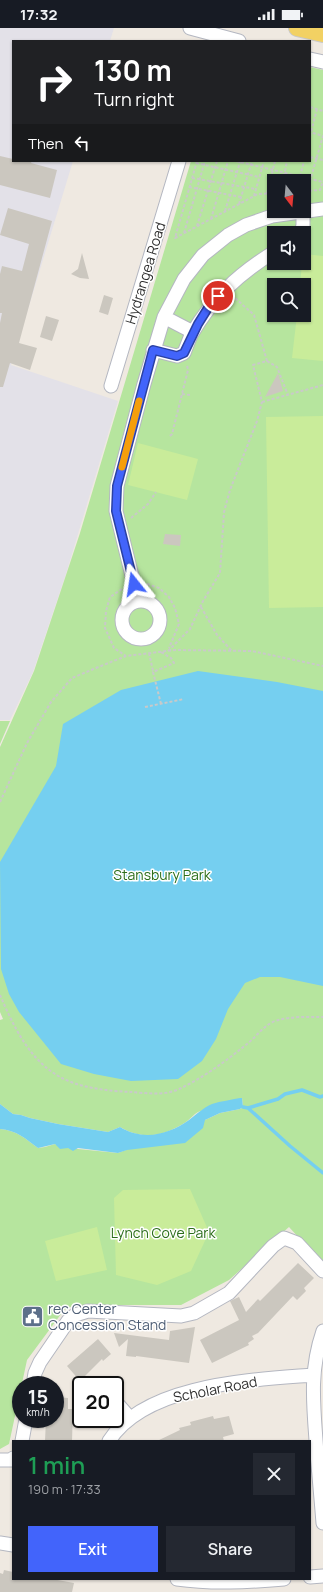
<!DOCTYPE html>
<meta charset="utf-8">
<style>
body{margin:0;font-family:Manrope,sans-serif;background:#242831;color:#f1f3f6;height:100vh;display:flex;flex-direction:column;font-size:15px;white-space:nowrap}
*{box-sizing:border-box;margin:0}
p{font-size:13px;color:#9ea1a6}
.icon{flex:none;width:22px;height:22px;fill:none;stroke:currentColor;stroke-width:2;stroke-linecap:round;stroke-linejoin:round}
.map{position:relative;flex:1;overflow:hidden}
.details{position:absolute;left:12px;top:1412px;width:299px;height:140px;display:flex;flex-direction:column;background:#171b24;border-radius:0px;box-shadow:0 1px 3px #0004}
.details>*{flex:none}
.top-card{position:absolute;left:12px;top:12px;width:299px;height:122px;border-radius:0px;box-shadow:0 1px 3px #0004;background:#202124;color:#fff;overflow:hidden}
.needle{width:26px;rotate:164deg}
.tools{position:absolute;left:267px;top:146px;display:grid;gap:8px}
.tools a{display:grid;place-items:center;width:44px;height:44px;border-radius:0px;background:#171b24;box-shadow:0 1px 3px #0004;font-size:20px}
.speed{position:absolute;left:12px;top:1348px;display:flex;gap:8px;font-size:20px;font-weight:700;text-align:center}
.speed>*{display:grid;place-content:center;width:52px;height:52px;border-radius:50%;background:#171b24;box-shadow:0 1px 3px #0004;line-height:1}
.speed small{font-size:10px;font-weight:400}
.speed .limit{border:2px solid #111;border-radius:6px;background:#fff;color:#111}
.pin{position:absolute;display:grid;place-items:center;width:34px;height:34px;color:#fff;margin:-17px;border:2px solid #fff;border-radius:50%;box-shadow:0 1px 4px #0007}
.me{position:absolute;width:44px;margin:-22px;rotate:345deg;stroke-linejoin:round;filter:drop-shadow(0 0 3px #0008)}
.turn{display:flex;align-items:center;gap:14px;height:84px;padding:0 16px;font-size:18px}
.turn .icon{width:52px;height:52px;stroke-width:2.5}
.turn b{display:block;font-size:28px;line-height:34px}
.then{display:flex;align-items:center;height:38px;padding:0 16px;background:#0003;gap:8px;font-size:15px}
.round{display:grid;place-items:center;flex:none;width:42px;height:42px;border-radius:0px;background:#242831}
.head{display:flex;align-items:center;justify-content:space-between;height:68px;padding:0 16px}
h1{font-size:24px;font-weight:600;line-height:30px;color:#1e9e55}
.cta{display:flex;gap:8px;margin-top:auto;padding:8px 16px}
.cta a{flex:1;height:46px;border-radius:0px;background:#4264fb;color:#fff;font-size:16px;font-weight:600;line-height:46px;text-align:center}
.cta a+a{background:#242831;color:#f1f3f6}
.status{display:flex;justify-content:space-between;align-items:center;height:28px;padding:0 20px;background:#171b24;direction:ltr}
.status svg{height:11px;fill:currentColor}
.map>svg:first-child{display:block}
.industrial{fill:#e3e1e8}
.green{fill:#b6e59e;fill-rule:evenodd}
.pitch{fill:#c9ec9a}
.water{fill:#75cff0}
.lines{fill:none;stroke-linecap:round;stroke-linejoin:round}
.stream{stroke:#75cff0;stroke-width:3.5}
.building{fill:#cbc7bf}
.minor-casing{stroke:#b4b7c1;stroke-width:15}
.major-casing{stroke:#c9c9c9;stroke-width:18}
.path{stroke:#c9c9c9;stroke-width:2;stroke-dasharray:3 2;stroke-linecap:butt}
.minor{stroke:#fff;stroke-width:13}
.major{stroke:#f2d163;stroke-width:16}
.route-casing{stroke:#2b41a3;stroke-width:10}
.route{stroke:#4264fb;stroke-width:7}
.slow{stroke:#f59e0b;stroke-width:7}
.labels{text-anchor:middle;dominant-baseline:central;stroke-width:3;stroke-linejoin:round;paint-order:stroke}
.street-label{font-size:14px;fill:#2e2e2e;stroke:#fff}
.park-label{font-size:14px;fill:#2c6e1b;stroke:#fff}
.service-label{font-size:14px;fill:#4e5e75;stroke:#fff;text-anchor:start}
</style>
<div class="status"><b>17:32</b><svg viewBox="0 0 49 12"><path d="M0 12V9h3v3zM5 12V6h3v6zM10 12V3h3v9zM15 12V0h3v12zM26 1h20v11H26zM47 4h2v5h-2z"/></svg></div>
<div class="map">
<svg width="323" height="1564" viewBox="0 0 323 1564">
<rect width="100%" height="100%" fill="#efe9e1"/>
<path class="industrial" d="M0 0H114L110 13H13V133H73L11 337 118 373 66 546 33 644 10 692H0Z"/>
<path class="green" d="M310 39 323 42V1236L289 1199 229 1252 181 1277H75L64 1282 27 1332 9 1416 0 1421V1101C16 1102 26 1111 38 1120L45 1119 55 1116 59 1118 68 1120 118 1125 205 1092 220 1085 240 1081 243 1079 242 1070C228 1075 212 1078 198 1084 194 1086 190 1091 186 1094 164 1108 144 1113 120 1099L108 1104 58 1096 30 1090 21 1087 13 1086 0 1076V992L3 991 0 984V719L34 643 80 505 191 133H310ZM274 153H304V183H274ZM274 205H304V235H274ZM274 257H304V287H274Z
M0 693H10L0 716Z"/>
<path class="pitch" d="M304 226 323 228V333L292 330 297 287H304V257H300L302 235H304Z
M323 388V579L269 580 266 389Z
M138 415 198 431 187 472 128 457Z
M190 1161 209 1204 191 1243 157 1257 116 1247 114 1170 123 1162Z
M97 1199 107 1242 56 1253 45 1213Z"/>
<path class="water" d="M198 643 277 654 323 663V958L280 949H260L245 955 228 981 216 1011 202 1033 178 1051 131 1053 94 1046 61 1036 19 984 9 966 1 941 0 834 56 738 63 696 121 662Z
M240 1070H242L243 1079 240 1081 220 1085 205 1092 203 1100 185 1115 127 1122 118 1125 78 1120 73 1123 68 1120 60 1121 55 1116 38 1120C26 1111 16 1102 0 1101V1076L13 1086 21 1087 30 1090 58 1096 108 1104 120 1099C143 1113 168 1107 189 1092 197 1086 203 1080 212 1076 221 1073 231 1072 240 1070Z"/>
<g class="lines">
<path class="stream" d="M243 1079 248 1080 290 1118 323 1145
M248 1080 278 1071 285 1066 302 1062 320 1069 323 1068"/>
</g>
<path class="building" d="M0 128 13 131V133H32L31 135 57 142 50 170 0 157Z
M8 180 52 193 19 315 37 320 30 342 10 335 3 359H0V295L2 285H0V246L2 238 22 243 29 216 0 207Z
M82 225 89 251 80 250 71 246 78 241Z
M104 267 113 270 108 287 99 284Z
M46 288 59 292 52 313 40 309Z
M278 345 283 363 265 369Z
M165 506 181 507 180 518 163 516Z
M298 1235 314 1250 304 1260 306 1263 297 1272 293 1268 258 1305 252 1308 254 1311 248 1315 249 1317 212 1335 200 1312 239 1292 230 1273 239 1269 246 1284 258 1271 260 1273Z
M31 1277 42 1284 33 1299 22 1291Z
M195 1299 189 1335 136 1328V1329L126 1328 128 1311 119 1319 114 1305 169 1312 170 1303Z
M98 1311 111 1326 103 1333 102 1331 80 1353 67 1338Z
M55 1369 68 1370V1381H73L72 1413H45L46 1391H55Z
M213 1388 214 1391 229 1388 234 1406 223 1409 224 1413H157L180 1402 179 1400 191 1397 190 1394Z
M4 1542 13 1544V1551H52L74 1555 72 1564H0V1545L3 1546Z"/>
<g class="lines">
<defs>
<path id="minor" d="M190 0 239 13
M310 31 323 34
M301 205 303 197V184
M191 307C213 270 237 247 274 224
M153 322 177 328 184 325 191 307 189 302 164 289
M111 358 179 133
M137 573 134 556 116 483 117 458 144 356 164 289 184 251 203 227 228 207 246 197 272 188 323 181
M122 592a19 19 0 1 1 38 0a19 19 0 1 1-38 0Z
M323 1303C310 1341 313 1373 316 1412 318 1440 321 1468 323 1495
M33 1357 35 1345 40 1334 68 1293 75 1287 88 1283 181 1288 194 1285 229 1265 273 1218 284 1210 297 1215 323 1243
M115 1373 130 1390
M22 1413 26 1391
M109 1413C145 1356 252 1352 313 1347
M0 1432H12L13 1430
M0 1515 13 1517
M310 1549 323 1548
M177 1551C212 1556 248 1554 284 1551"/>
<path id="major" d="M297 0 323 6"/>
</defs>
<use href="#minor" class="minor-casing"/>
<use href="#major" class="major-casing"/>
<path class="path" d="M310 79 323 83
M310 108 317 81
M310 129 323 132
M197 133 175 210 258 166 274 165
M236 133 323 154
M196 135 259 149
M192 150 256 161
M283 153 287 133
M299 153 304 133
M189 159 241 169
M304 163 320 162 323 153
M307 163 323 108 310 104
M267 165 275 133
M254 168 264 133
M239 176 252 133
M225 183 240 134
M211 191 228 133
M197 198 217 133
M184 205 205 133
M267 333 277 339 288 367
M182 366 190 367
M262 374 323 357
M170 408 172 406 188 342 187 337
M131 490 148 476 156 464
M147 556 159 560 169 569 175 580 179 596 169 620
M122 561 110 569 106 583 105 600 114 620 126 628
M201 579 217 607 232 623
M168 623 190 601 203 573 220 545 224 484 230 462 257 393 262 374 253 337 267 333 254 287 235 270
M149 625 153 643
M161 676 153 644 174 635 171 630 161 624
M145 679 184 671
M0 774 27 715 51 674 72 650 96 640 126 628 175 622 252 623 323 638
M0 967C13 997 29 1032 60 1049 80 1060 108 1063 131 1064 146 1065 165 1068 179 1061 203 1050 226 1033 247 1016 256 1009 263 998 275 993 290 988 307 989 323 989"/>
<use href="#minor" class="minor"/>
<use href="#major" class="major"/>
</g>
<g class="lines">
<defs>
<path id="route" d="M134 556 116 483 117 458 153 322 177 328 184 325 198 296 208 280 218 268"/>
</defs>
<use href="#route" class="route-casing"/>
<use href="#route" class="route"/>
<path class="slow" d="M122 439 139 373"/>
</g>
<defs>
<symbol id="civic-square" viewBox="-11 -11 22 22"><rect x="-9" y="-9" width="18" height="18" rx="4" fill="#5c6f8a" stroke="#fff"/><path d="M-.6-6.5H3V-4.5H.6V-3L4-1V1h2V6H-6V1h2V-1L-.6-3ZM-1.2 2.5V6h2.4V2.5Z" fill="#fff"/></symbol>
</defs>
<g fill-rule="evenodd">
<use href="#civic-square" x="20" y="1276" width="25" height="25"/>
</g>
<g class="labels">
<g class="street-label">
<text transform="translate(145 245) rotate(-73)">Hydrangea Road</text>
<text transform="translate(215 1361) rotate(-11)">Scholar Road</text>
</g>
<g class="park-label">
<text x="162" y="846">Stansbury Park</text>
<text x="163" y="1204">Lynch Cove Park</text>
</g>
<g class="service-label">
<text x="48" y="1280">rec Center<tspan x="48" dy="16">Concession Stand</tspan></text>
</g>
</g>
</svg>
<div class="tools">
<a><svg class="needle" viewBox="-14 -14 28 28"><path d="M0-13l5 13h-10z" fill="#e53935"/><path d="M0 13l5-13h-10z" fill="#9ea1a6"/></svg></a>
<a><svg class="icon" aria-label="sound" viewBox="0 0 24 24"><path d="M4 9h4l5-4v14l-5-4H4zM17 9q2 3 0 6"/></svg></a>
<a><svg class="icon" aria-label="search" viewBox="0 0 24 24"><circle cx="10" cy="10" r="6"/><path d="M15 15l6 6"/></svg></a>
</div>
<div class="speed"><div>15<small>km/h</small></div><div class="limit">20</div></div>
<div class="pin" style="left:218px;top:268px;background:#d93025"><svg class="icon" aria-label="arrive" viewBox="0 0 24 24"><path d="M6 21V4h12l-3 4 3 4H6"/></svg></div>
<svg class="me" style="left:134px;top:556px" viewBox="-20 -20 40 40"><path d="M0-17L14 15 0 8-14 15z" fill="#4264fb" stroke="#fff" stroke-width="4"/></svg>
<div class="top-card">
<div class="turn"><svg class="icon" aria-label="right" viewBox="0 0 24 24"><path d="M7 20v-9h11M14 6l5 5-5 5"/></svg><div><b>130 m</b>Turn right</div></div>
<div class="then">Then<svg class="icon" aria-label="left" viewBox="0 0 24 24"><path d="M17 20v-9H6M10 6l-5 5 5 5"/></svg></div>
</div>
<section class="details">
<div class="head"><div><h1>1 min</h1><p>190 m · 17:33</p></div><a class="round"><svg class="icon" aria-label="close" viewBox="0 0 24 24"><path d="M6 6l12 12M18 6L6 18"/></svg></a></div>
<div class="cta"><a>Exit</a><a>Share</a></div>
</section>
</div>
